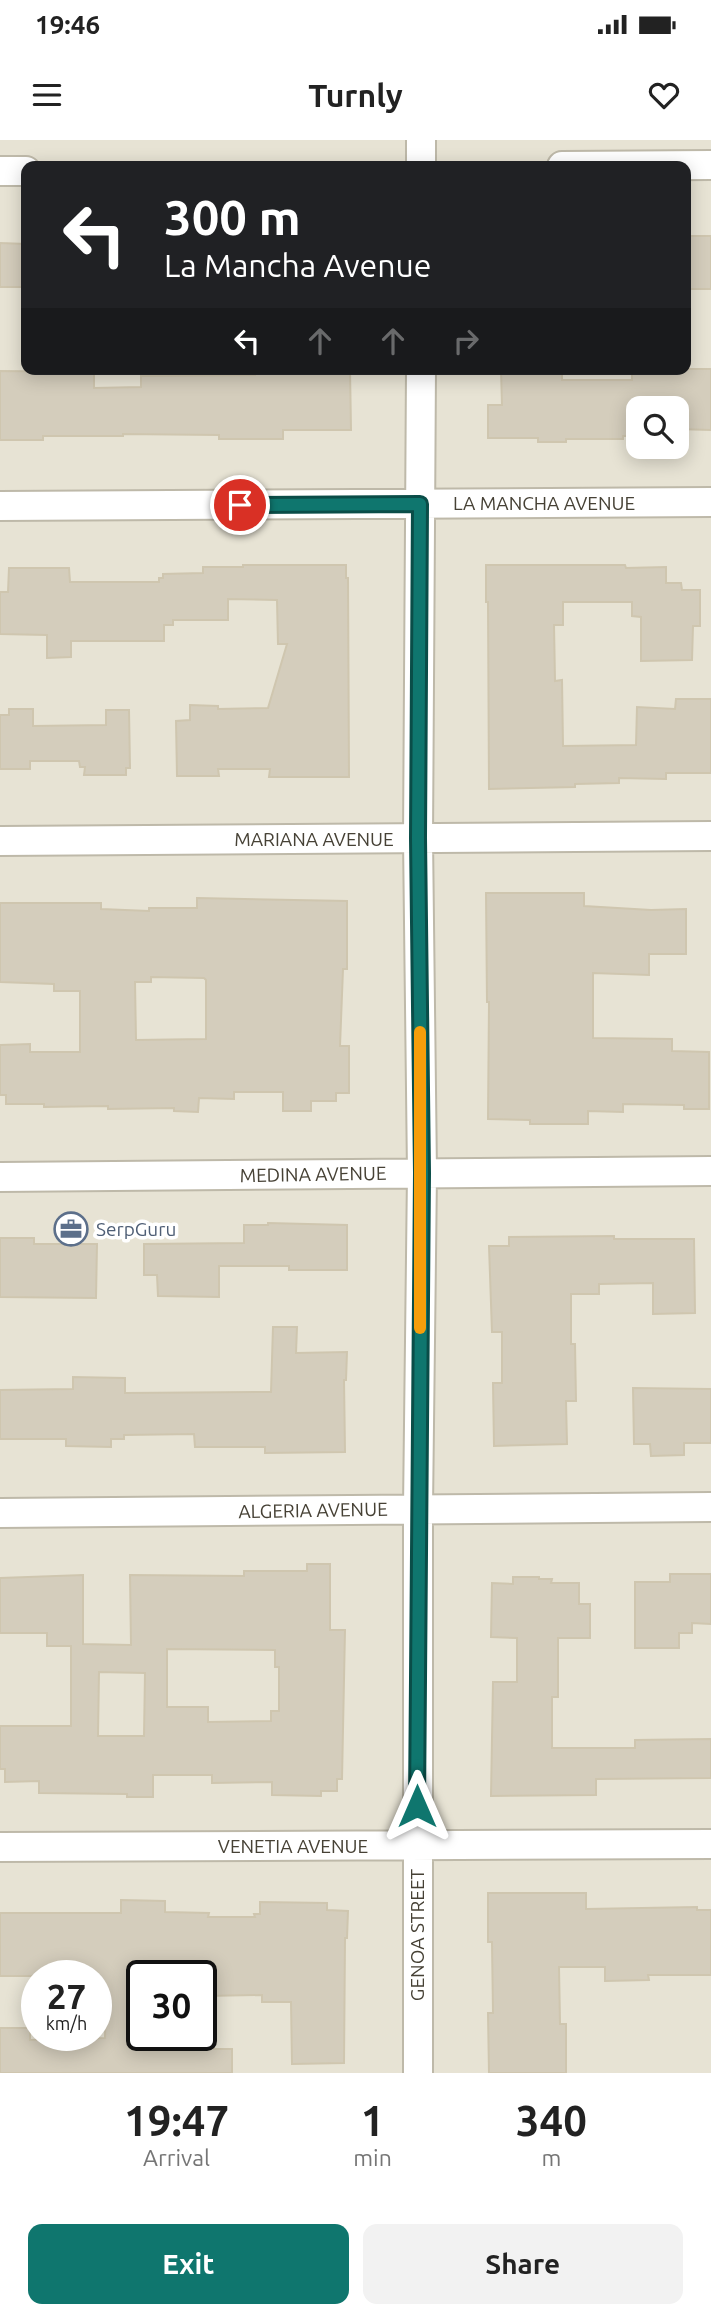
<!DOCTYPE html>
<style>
body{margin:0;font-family:Ubuntu,sans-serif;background:#f2f2f2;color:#222;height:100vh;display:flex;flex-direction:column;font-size:26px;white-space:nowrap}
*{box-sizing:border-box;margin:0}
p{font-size:23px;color:#767676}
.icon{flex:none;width:38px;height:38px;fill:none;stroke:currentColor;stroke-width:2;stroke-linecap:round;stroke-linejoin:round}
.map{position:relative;height:1933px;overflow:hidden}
.side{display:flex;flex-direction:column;background:#fff;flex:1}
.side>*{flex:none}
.top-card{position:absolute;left:21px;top:21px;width:670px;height:214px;border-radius:14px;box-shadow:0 4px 18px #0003;background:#202124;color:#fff;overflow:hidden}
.tools{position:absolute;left:626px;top:256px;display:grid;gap:14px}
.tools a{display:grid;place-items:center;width:63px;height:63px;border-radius:14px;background:#fff;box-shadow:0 4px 18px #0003;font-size:35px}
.speed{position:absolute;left:21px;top:1820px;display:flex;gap:14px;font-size:35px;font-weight:700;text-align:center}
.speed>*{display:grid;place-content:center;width:91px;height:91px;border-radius:50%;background:#fff;box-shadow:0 4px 18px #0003;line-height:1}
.speed small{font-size:18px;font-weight:400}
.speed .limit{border:4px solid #111;border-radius:10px;background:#fff;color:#111}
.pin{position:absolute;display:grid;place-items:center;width:60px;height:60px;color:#fff;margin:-30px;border:4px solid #fff;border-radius:50%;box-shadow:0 2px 7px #0007}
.me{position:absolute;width:77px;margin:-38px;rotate:0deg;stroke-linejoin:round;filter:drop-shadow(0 0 5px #0008)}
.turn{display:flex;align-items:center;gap:24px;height:147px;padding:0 28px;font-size:32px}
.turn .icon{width:91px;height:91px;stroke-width:2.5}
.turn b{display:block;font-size:49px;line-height:60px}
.lanes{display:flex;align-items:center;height:66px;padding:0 28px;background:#0003;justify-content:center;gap:35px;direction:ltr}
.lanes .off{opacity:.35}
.eta{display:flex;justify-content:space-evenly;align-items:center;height:119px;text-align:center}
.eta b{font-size:42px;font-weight:700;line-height:49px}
.button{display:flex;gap:14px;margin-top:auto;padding:14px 28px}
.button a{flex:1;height:80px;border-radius:14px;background:#0f766e;color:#fff;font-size:28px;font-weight:700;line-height:80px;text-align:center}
.button a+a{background:#f2f2f2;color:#222}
.status{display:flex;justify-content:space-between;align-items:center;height:49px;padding:0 35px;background:#fff;direction:ltr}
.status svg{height:19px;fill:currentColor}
header{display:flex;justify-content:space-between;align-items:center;height:91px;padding:0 28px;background:#fff;font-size:32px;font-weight:700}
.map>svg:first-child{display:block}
.residential{fill:#e7e3d4;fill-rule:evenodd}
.building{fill:#d4cdbc;stroke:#cfc6af;stroke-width:2;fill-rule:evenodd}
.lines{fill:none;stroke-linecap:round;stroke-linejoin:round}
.minor-casing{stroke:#beb9a9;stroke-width:32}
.minor{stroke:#fff;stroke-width:28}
.route-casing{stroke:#0a4d48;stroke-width:18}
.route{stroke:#0f766e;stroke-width:12}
.slow{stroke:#f59e0b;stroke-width:12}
.labels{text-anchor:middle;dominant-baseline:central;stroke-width:7;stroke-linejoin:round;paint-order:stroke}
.street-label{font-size:19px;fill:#464135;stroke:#fff}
.service-label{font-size:19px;fill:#4e5e75;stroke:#fff;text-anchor:start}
</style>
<div class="status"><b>19:46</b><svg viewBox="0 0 49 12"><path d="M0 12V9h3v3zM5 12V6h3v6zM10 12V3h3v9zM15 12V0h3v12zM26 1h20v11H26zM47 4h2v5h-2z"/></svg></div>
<header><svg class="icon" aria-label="menu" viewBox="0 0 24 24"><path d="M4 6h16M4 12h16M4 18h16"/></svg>Turnly<svg class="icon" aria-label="heart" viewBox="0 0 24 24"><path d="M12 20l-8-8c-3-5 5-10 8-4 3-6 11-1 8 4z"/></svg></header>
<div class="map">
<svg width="711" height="1933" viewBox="0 0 711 1933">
<rect width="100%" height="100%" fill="#f3f0e6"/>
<path class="residential" d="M0 0H711V1933H0ZM26 26H686V229H26ZM639 268H677V306H639ZM37 1836H96V1895H37ZM142 1836H201V1895H142Z"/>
<path class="building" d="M686 96H711V149H686Z
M0 103 26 104V147H0Z
M255 229H350L351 290H283V299H219V295L123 294V296H43V300H0V231L94 232V248L141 247V236L255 235Z
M562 229V240H632V229H711V290L677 289V268H639V296H623V299H566V302H538V298H488V265H502L501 230Z
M243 425H346V438H348L349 637H269L270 629H218L219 636H177L176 581 190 580V565L218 566V569L268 568 287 504H278L277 460 228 459V480H173V485H164V501H71V517L47 518V495L0 494V452H8L9 428H69L70 442H159V438H163V434L203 433V427H243Z
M486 425H625L626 428 666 427V443H681L682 450H700V486H693L692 520 641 521V477L632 476V462H563V485H554L555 541 562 540 563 606 636 605 637 567 675 569 676 559H711V633H666V639L619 638V643L575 644V647L489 649 488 462H486Z
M9 569H33V586L106 585V570H129L130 628H126V635H84L85 627H80L79 621H30V629H0V575H9Z
M486 753H584V766L651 770 686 769V814H649V835L593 833V898L672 899V911L709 912V969H684V965L623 964V972L588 971V984H530V980L488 979 489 862H487Z
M197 758 347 761V829H343L340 906H349V953H336V961H311V971H283V952H234V959L199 958 198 972 174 971V968L108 969V966L44 967V964H6V955H0V905L30 904V912H80V851H54V844L0 842V763H101V769L149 771V768H197ZM151 837 204 838 206 840V899L136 900 135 842H151Z
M268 1083 347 1085V1130H289V1126H219V1157L158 1156 157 1135H144V1104L244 1103V1085H268Z
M614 1096V1099H694L695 1173 653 1174V1143L599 1144V1154H571V1204H575L576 1261H566L567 1304 494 1306 493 1243H502V1192H492L489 1106H509V1097Z
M0 1098H34V1104H97L96 1158 0 1157Z
M273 1187H297L296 1213 347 1212 346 1240H344L345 1312 265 1313V1307H195L194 1294 124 1295V1299H111V1307L66 1306V1299H0V1250L73 1249V1237L125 1238V1253L271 1252Z
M633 1248 711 1249V1303H684V1315L651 1316 650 1304H634Z
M307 1424H330V1490H345L342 1639H337V1651H321V1656L272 1655V1642L212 1643V1635H153V1657H127V1654L39 1653V1641L5 1642V1629H0V1586H71V1506H47V1493H0V1438L83 1435V1504L131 1505 130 1435 244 1436V1431H307ZM167 1509 275 1510V1527H279V1571H271V1581L208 1582V1567H167ZM99 1532 145 1533 144 1596H98Z
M670 1434H711V1484L692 1483V1493H679V1508H635V1442H670Z
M513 1437H539V1439H552L551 1443H579V1464H590V1498H558V1557H552V1608H635V1600L711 1599V1638L596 1639V1655L491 1656 493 1542H517V1498L491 1497 492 1443 513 1444Z
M488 1753H586V1769L697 1767V1770H711V1835H648L649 1840 605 1841V1827H559L560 1884H566V1933H489L488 1873H493L492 1802H488Z
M121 1760 165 1761V1772L209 1773 208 1777H255L254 1774H260V1762L327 1763V1770L348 1771 347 1798H345L344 1923 292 1924 291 1862H262V1855L205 1856V1834L133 1835 132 1888H142V1895H166L165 1902 214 1903V1909H232V1933H0V1888H30V1900L105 1898 106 1848H96V1836H0V1773H121Z"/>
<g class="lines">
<defs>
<path id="minor" d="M421 0V26
M562 26 711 25
M0 31H26
M0 366 711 362
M0 701 711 696
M0 1037 711 1031
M0 1373 711 1367
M0 1707 711 1704
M418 1933V1368L422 1033 418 698 421 229"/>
</defs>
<use href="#minor" class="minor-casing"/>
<use href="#minor" class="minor"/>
</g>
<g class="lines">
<defs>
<path id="route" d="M240 365 420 364 418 698 422 1033 417 1666"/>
</defs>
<use href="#route" class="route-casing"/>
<use href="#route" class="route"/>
<path class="slow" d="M420 1188V892"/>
</g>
<defs>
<symbol id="office-ring" viewBox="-11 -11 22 22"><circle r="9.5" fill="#fff" stroke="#5c6f8a" stroke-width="1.5"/><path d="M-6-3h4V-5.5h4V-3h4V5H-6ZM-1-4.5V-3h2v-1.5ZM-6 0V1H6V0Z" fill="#5c6f8a"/></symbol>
</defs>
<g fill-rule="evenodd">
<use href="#office-ring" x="52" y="1070" width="38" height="38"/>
</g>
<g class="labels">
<g class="street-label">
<text x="544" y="363">LA MANCHA AVENUE</text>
<text x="314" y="699">MARIANA AVENUE</text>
<text transform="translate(313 1034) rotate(-1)">MEDINA AVENUE</text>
<text transform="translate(313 1370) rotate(-1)">ALGERIA AVENUE</text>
<text x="293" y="1706">VENETIA AVENUE</text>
<text transform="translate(417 1795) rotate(-90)">GENOA STREET</text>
</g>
<g class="service-label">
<text x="96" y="1089">SerpGuru</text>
</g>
</g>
</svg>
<div class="tools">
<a><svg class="icon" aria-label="search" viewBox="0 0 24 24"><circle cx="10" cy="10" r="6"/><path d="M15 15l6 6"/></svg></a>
</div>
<div class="speed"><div>27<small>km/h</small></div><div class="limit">30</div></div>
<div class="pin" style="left:240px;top:365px;background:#d93025"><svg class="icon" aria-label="arrive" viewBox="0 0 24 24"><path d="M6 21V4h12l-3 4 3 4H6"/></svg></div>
<svg class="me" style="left:417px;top:1666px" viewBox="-20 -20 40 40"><path d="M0-17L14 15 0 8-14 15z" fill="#0f766e" stroke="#fff" stroke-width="4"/></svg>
<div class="top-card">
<div class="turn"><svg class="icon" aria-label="left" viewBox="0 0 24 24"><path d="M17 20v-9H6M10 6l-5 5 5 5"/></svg><div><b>300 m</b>La Mancha Avenue</div></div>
<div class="lanes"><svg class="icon" aria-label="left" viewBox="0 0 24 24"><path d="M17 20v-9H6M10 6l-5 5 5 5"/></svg><svg class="icon off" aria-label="ahead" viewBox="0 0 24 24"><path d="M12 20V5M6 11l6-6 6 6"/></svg><svg class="icon off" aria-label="ahead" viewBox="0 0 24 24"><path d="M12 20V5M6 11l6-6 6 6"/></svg><svg class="icon off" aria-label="right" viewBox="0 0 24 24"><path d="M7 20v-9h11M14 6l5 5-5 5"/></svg></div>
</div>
</div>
<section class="side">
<div class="eta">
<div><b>19:47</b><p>Arrival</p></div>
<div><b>1</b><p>min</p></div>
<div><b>340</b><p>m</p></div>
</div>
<div class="button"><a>Exit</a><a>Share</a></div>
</section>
